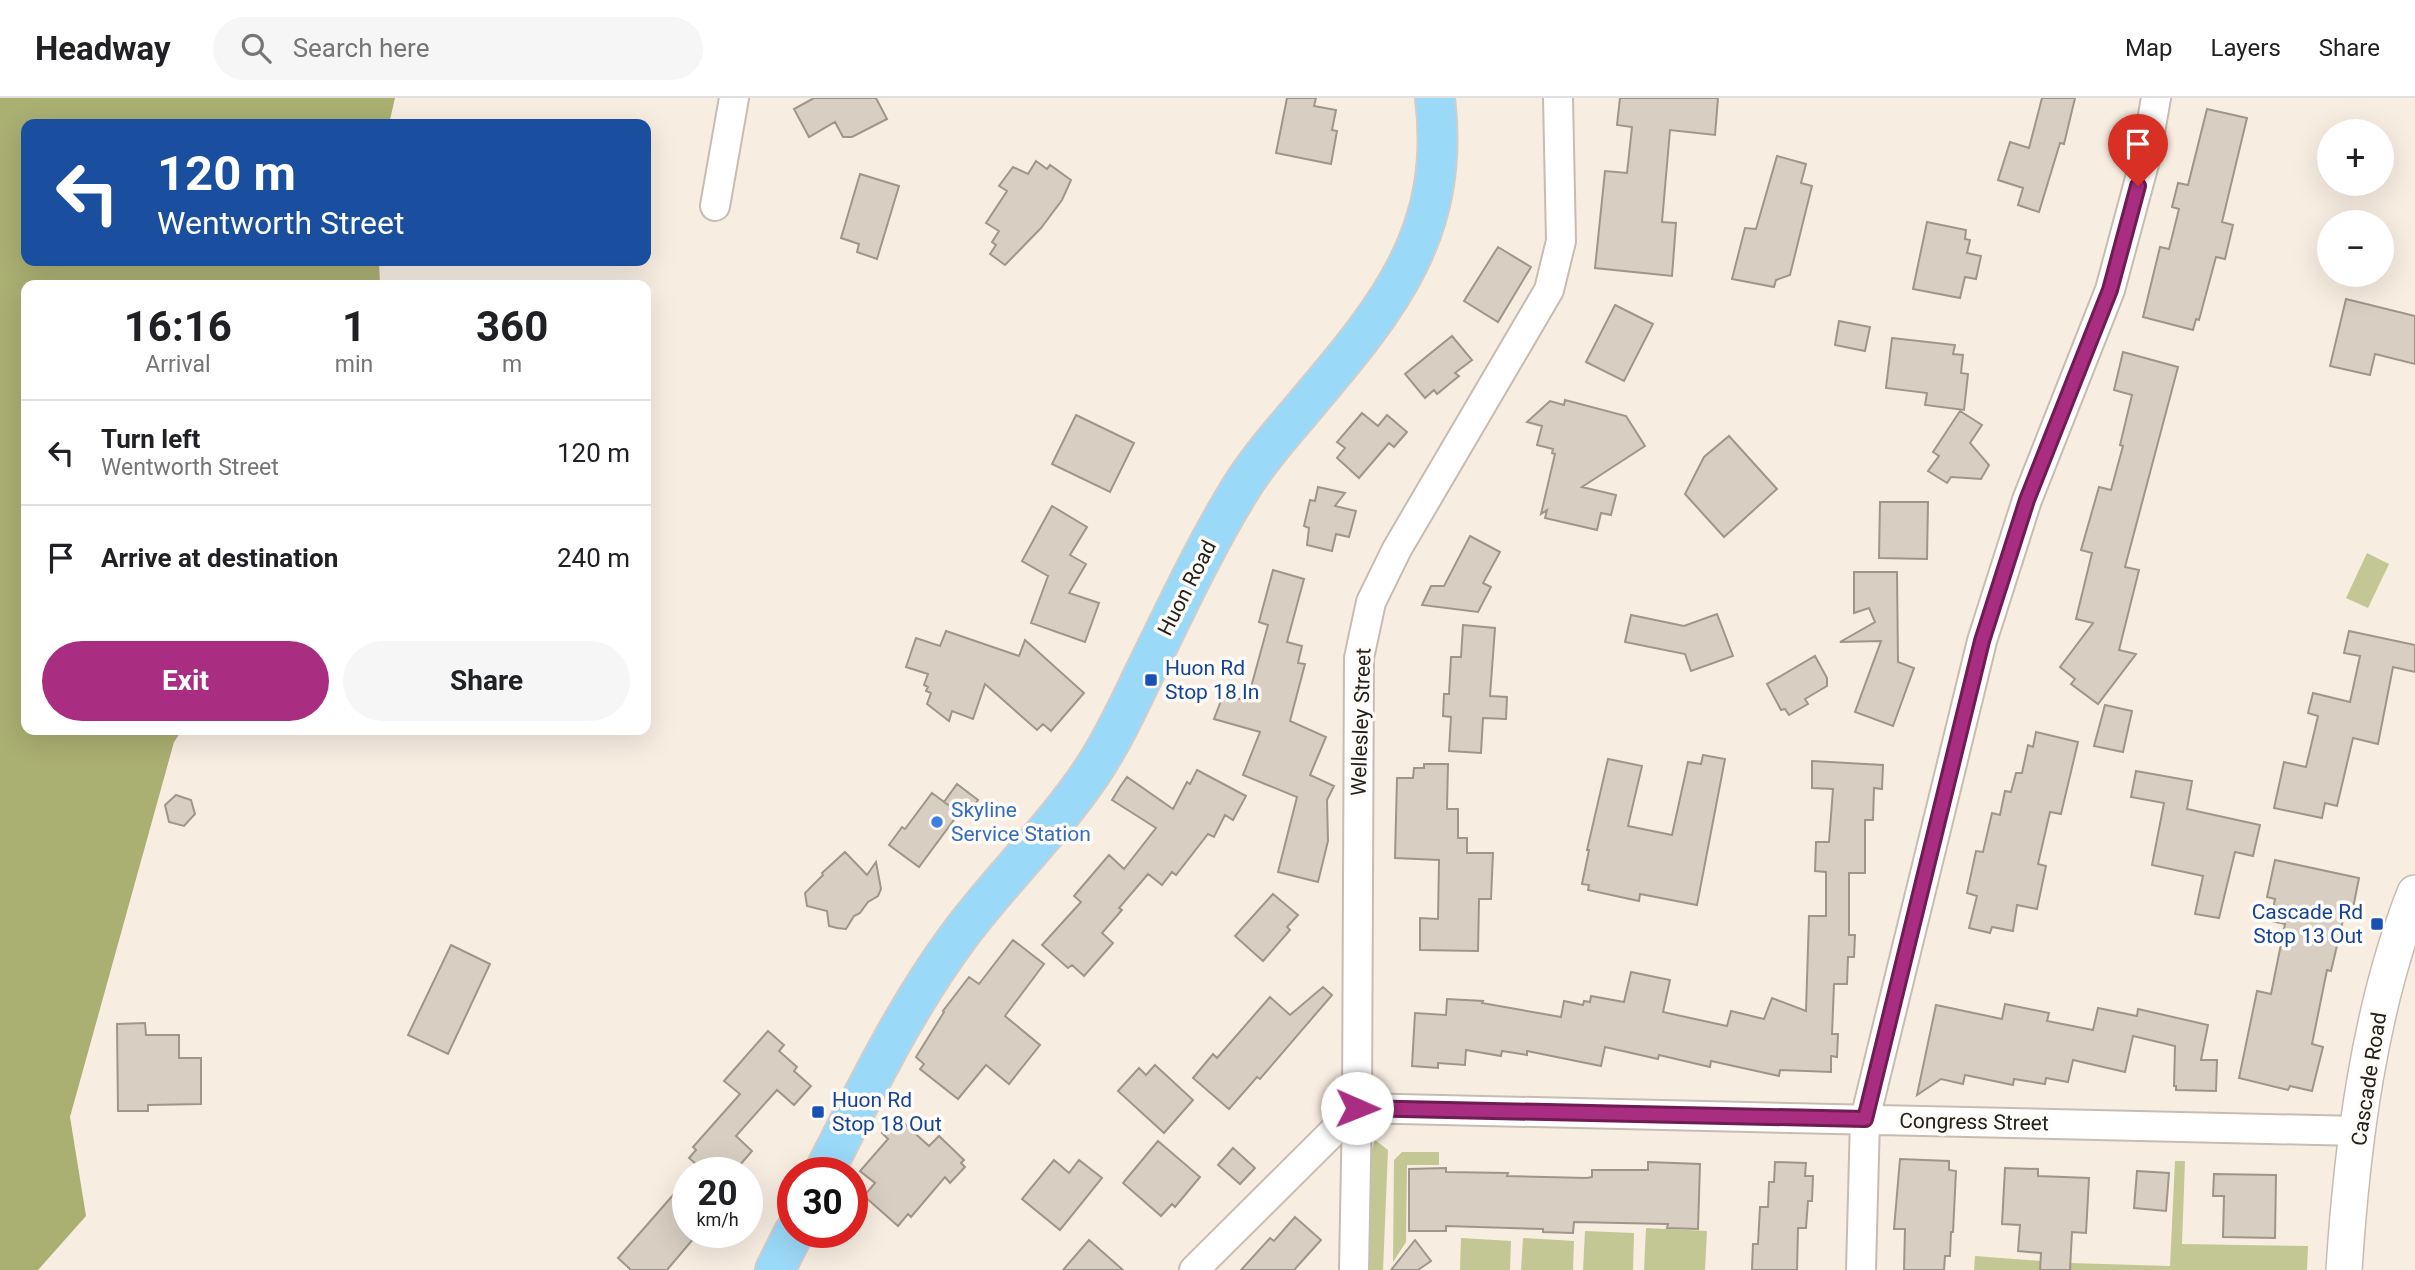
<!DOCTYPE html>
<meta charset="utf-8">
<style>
body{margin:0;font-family:Roboto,sans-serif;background:#f6f6f6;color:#202124;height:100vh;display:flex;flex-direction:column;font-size:26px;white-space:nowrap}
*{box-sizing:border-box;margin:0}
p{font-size:23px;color:#757577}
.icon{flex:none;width:38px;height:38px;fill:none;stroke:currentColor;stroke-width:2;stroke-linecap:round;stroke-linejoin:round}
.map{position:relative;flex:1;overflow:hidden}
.drawer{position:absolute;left:21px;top:182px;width:630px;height:455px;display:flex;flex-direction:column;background:#fff;border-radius:14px;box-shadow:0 7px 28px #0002}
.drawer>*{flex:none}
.top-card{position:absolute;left:21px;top:21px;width:630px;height:147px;border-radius:14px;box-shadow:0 7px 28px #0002;background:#1a4fa0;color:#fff;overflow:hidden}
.fabs{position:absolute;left:2317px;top:21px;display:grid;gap:14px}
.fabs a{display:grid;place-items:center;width:77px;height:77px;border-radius:50%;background:#fff;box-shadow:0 7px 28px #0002;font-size:35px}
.speed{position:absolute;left:672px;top:1059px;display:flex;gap:14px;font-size:35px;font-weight:700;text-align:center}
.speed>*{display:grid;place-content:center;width:91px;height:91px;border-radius:50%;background:#fff;box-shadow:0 7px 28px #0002;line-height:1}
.speed small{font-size:18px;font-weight:400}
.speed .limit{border:10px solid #d22;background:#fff;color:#111}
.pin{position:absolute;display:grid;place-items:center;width:60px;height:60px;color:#fff;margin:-72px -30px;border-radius:50% 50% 50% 0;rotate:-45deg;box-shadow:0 0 7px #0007}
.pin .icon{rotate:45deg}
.me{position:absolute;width:77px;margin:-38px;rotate:91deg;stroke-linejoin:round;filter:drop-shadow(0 0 5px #0008)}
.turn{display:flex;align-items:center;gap:24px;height:147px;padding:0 21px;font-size:32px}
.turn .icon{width:91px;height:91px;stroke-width:2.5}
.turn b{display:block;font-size:49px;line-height:60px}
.eta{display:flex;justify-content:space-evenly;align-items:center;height:119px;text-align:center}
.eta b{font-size:42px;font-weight:700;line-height:49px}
.action{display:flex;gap:14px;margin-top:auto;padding:14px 21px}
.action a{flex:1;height:80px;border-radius:42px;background:#a92d80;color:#fff;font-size:28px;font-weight:700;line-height:80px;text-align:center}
.action a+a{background:#f6f6f6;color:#202124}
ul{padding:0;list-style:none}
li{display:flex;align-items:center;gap:21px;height:105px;padding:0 21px;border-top:2px solid #e0e0e0}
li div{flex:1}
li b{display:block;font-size:26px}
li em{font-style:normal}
header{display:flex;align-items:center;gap:42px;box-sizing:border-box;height:98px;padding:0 35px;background:#fff;border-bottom:2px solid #e0e0e0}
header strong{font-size:33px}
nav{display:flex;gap:38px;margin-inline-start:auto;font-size:24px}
.search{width:490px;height:63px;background:#f6f6f6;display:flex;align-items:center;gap:18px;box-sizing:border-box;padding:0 24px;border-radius:38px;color:#757577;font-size:26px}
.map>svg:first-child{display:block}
.green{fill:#c3c794}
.forest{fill:#aaaf72}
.building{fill:#d8cec2;stroke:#9f968a;stroke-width:2}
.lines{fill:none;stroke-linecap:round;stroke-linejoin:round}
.minor-casing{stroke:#c7bcb1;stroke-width:32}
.tertiary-casing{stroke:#c7bcb1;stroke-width:38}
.primary-casing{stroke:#cfcecd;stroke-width:42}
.minor{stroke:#fff;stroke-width:28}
.tertiary{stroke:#fff;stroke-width:35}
.primary{stroke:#9bd9f8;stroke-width:38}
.route-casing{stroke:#6e1d53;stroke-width:18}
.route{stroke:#a92d80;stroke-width:12}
.transit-dot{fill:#1a4fb4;stroke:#fefcf9;stroke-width:2.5}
.shop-dot{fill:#3f7fe0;stroke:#fefcf9;stroke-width:2.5}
.labels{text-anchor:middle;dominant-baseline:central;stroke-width:7;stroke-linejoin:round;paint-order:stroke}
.street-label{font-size:21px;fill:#25211c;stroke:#fefcf9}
.transit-label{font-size:21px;fill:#164399;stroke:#fefcf9;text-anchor:start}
.shop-label{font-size:21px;fill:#366cbe;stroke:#fefcf9;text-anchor:start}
</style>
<header>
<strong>Headway</strong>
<div class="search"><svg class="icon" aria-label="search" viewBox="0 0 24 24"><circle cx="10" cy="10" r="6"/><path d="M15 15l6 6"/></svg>Search here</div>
<nav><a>Map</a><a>Layers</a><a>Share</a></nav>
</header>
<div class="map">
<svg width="2415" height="1172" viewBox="0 0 2415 1172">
<rect width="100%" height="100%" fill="#f8ede1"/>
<path class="green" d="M2367 455 2389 466 2368 510 2346 500Z
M1375 1042 1388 1052 1383 1172H1366L1367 1067Z
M1402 1054H1439V1067H1407L1406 1144 1393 1164 1394 1062Z
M2175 1063H2185L2182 1146 2308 1148 2307 1172H2070V1165L2170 1168Z
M1646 1130 1707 1133 1705 1172H1644Z
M1585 1133 1634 1135 1633 1172H1583Z
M1461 1140 1511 1143 1510 1172H1460Z
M1523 1140 1574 1143 1573 1172H1521Z
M1975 1158 2041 1163 2040 1172H1974Z"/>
<path class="forest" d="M0 0H395L389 26H26V163H379L380 187H26V632H182L174 644 70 1019 86 1118 38 1172H0Z"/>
<path class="building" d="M814 0H876L887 21 852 39H843L835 24 809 39 794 11Z
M1287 0H1316L1314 8 1336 12 1332 32 1337 33 1331 66 1276 55Z
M1620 0H1718L1715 37 1670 32 1662 124 1676 125 1672 178 1595 170 1605 73 1627 75 1632 29 1617 27Z
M2042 0H2075L2064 46 2060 45 2039 114 2018 107 2023 90 1998 82 2010 44 2029 50Z
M2207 11 2247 20 2222 124 2233 127 2225 161 2216 159 2199 222 2196 221 2193 232 2143 219 2160 149 2169 151 2179 111 2172 109 2178 85 2188 87Z
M1777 58 1806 66 1801 85 1812 88 1790 177 1776 182 1774 189 1732 181 1745 130 1756 131Z
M1036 63 1047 71 1050 67 1071 82 1062 102 1041 130 1005 167 990 156 996 147 992 144 999 133 986 125 1007 93 999 88 1013 69 1028 76Z
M860 76 899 88 877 161 857 154 859 146 841 140Z
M1927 124 1966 132 1965 141 1970 142 1967 155 1981 158 1976 181 1965 179 1960 200 1913 191Z
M1498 149 1531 169 1498 224 1464 203Z
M2346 201 2415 218V266L2375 256 2370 277 2330 268Z
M1615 207 1653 226 1624 283 1586 264Z
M1839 223 1870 229 1865 253 1835 247Z
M1452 238 1472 262 1455 275 1459 278 1437 296 1434 292 1425 300 1405 276Z
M1892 240 1955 247 1953 256 1963 257 1961 275 1968 276 1964 312 1925 307 1927 295 1886 290Z
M2123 254 2178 269 2125 469 2139 472 2119 552 2136 556 2098 606 2071 586 2075 581 2060 569 2093 525 2076 521 2092 455 2081 452 2099 389 2111 392 2123 348 2120 347 2132 297 2114 292Z
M1565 302 1626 318 1645 348 1582 389 1616 397 1611 417 1601 415 1597 432 1545 420 1547 412 1541 416 1555 356 1552 355 1553 351 1537 347 1542 328 1527 324 1550 303 1564 307Z
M1960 313 1982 327 1970 345 1989 367 1981 381 1951 379 1947 385 1928 373 1939 358 1933 354Z
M1362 315 1378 328 1387 317 1407 334 1394 349 1389 345 1359 380 1337 360 1345 350 1337 344Z
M1076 317 1134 345 1110 394 1052 366Z
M1729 338 1777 391 1724 439 1685 396 1704 359Z
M1318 389 1345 395 1335 408 1356 413 1349 439 1336 436 1332 453 1307 447 1309 430 1304 428 1310 402 1315 403Z
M1880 404H1928L1927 461 1879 460Z
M1052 408 1087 429 1070 457 1086 466 1069 495 1099 505 1085 544 1031 525 1048 478 1022 463Z
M1470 438 1500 454 1483 485 1491 489 1478 514 1422 507 1431 488H1444Z
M1273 472 1304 481 1287 544 1302 548 1298 565 1305 566 1290 623 1326 639 1310 677 1334 688 1327 702 1328 743 1318 784 1278 774 1297 699 1243 677 1260 634 1214 621 1224 595 1247 604 1268 527 1259 524Z
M1854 474H1897L1898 564 1914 570 1893 628 1855 614 1881 543 1840 544 1875 524 1869 510 1854 515Z
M1717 516 1733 558 1691 573 1685 556 1625 544 1631 517 1684 528Z
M1463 527 1495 530 1490 598 1507 599 1506 621 1483 620 1481 655 1449 653 1451 619 1443 618 1444 596H1449L1451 559H1461Z
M946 533 1019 558 1025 542 1084 595 1051 633 1043 626 1037 632 985 586 973 621 952 613 949 623 927 606 931 595 926 593 928 589 924 587 928 576 906 569 916 540 940 548Z
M2349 533 2415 547V574L2393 569 2378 646 2353 640 2337 708 2325 705 2322 720 2274 710 2284 664 2306 669 2318 618 2308 615 2313 595 2350 604 2360 558 2344 555Z
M1815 558 1827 580V588L1805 601 1808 606 1789 617 1785 611 1781 612 1767 586Z
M2105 607 2132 613 2123 654 2094 648Z
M2036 634 2078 644 2061 716 2050 714 2038 766 2046 768 2037 811 2017 807 2013 833 1992 829 1990 835 1969 830 1977 798 1967 795 1976 753 1983 754 1992 715 2000 717 2005 693 2011 694 2016 675H2022L2028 647 2033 649Z
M1703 657 1725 661 1697 807 1640 796 1639 803 1588 792 1589 787 1582 786 1589 752H1587L1608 661 1642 668 1628 728 1672 737 1688 664 1701 666Z
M1812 663 1883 667 1882 691 1874 690 1873 722H1865V775H1849V837H1855L1854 859H1848L1847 886H1834L1832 936H1838L1837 959 1831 958V974L1780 972 1779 978 1711 963 1710 969 1659 957 1658 961 1605 949 1601 968 1527 953V957L1502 953 1501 958 1466 952 1465 967 1438 965V970L1412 968 1415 915 1446 917 1447 901 1483 903 1482 905 1561 919 1564 903 1583 907 1584 903 1590 904 1591 898 1624 904 1631 874 1670 882 1663 914 1727 928 1731 913 1764 921 1772 900 1806 913 1809 818H1826V774L1815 773 1816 744H1829L1833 691 1812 690Z
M1424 666H1448L1447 711H1458V740H1467V755H1493L1491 801H1479L1478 853 1420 852V820L1438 821 1439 762 1395 760 1397 680H1413L1414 670H1424Z
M1197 672 1246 698 1233 722 1225 717 1214 739 1208 736 1176 777 1172 774 1162 787 1148 776 1119 810 1122 812 1102 835 1113 845 1084 878 1072 867 1068 870 1042 847 1081 804 1074 798 1109 757 1124 771 1156 730 1112 702 1120 689 1127 679 1173 711 1187 684 1190 686Z
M2136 673 2192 683 2187 711 2260 727 2253 758 2235 754 2219 820 2195 816 2203 778 2152 767 2164 705 2131 699Z
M957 686 978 702 966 719 944 704Z
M932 695 959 715 919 769 889 747 902 729 905 731Z
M176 697 191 702 195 716 184 728 169 724 165 707Z
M845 754 867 777 876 764 881 791 878 798 868 804 860 815 854 818 846 831 837 830 829 828 827 813 807 808 805 795 823 777 822 775Z
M2275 762 2359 780 2351 820 2344 818 2331 873 2327 872 2312 946 2323 949 2312 993 2290 988 2288 992 2239 980 2257 893 2271 896 2285 826 2271 823 2275 801 2267 799Z
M1273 796 1298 817 1287 829 1290 832 1263 863 1235 838Z
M1013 842 1044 866 1005 918 1040 947 1009 986 986 967 958 1001 920 971 924 966 916 959 944 914 943 913 969 879 979 886Z
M451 847 490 866 448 956 408 937Z
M1323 889 1332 897 1260 981 1257 979 1229 1011 1193 980 1213 956 1217 960 1270 899 1290 917Z
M2005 906 2049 915 2047 923 2093 932 2098 910 2137 918 2138 911 2208 927 2201 962H2217L2216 993 2176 992V988H2174L2175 948 2133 938 2125 974 2073 962 2068 984 2046 980 2045 986 2014 981 2013 987 1965 977 1963 986 1941 981 1917 997 1936 907 2002 921Z
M145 925 146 937H179V960H201V1006L148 1007V1013H118L117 926Z
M768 933 784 947 779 953 797 969 794 973 811 988 794 1007 777 992 736 1038 752 1053 734 1074H705L689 1060 696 1052 693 1049 740 996 724 983Z
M1155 967 1193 1002 1164 1035 1118 993 1139 970 1146 977Z
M897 1019 929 1048 939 1038 964 1062 961 1065 965 1069 950 1085 945 1079 911 1119 908 1116 898 1128 864 1098 875 1085 860 1073 888 1041 882 1035Z
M1158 1043 1200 1079 1175 1109 1172 1106 1161 1118 1123 1085Z
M1233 1050 1255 1070 1240 1086 1218 1067Z
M1900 1061 1949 1063V1072L1956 1073 1953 1134H1951L1950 1158H1945L1944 1172H1904L1905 1131H1894Z
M1054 1062 1069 1075 1079 1062 1102 1080 1060 1132 1022 1101Z
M1648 1064 1700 1066 1698 1131 1667 1130 1668 1126 1574 1124 1573 1135 1543 1134V1131L1446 1128V1133H1409V1071L1446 1070V1074L1508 1075 1507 1078 1587 1080 1592 1079V1072H1648Z
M1775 1064 1806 1065 1805 1078H1813L1812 1103H1808L1806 1130H1798L1797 1172H1752L1753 1146H1758L1760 1109H1768L1769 1084H1774Z
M2005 1070 2038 1071V1078L2089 1080 2086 1135 2072 1134 2070 1172H2040L2041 1155 2018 1153 2020 1127 2002 1126Z
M2137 1073 2169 1075 2166 1113 2134 1110Z
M2214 1076 2276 1077 2275 1140 2223 1139 2224 1098H2213Z
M688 1080V1134L694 1140 667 1172H631L618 1160Z
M1295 1119 1321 1142 1294 1172H1241L1270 1140 1274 1143Z
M1089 1142 1123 1172H1063Z
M1415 1142 1431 1163 1418 1172H1391Z"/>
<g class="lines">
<defs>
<path id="minor" d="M715 108 734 0
M1194 1172 1357 1010 2358 1033
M1354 1172 1357 1010 1359 560 1371 504 1397 451 1549 192 1561 143 1558 0
M1861 1172 1865 1021 1982 543 2027 402 2110 192 2145 62 2156 0"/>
<path id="tertiary" d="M2344 1172C2352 1048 2369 911 2415 795"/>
<path id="primary" d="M824 1074C865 994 904 912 958 839 1001 781 1053 732 1093 672 1113 642 1128 609 1143 578 1174 515 1203 452 1239 393 1259 360 1285 332 1309 303 1390 207 1451 133 1435 0
M775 1172 794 1134"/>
</defs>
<use href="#minor" class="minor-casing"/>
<use href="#tertiary" class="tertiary-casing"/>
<use href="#primary" class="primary-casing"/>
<use href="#minor" class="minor"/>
<use href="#tertiary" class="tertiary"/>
<use href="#primary" class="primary"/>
</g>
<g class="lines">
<defs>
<path id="route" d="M1357 1010 1865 1021 1982 543 2027 402 2110 192 2138 88"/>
</defs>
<use href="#route" class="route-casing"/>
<use href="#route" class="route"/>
</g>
<g class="transit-dot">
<rect x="1144" y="575" width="14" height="14" rx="3.5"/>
<rect x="2370" y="819" width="14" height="14" rx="3.5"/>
<rect x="811" y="1007" width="14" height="14" rx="3.5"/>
</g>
<circle class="shop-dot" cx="937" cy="724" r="7"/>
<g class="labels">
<g class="street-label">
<text transform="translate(1187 490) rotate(-63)">Huon Road</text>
<text transform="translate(1361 624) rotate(-88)">Wellesley Street</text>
<text transform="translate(2369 981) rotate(-81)">Cascade Road</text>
<text transform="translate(1974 1024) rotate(1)">Congress Street</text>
</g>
<g class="transit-label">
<text x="1165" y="570">Huon Rd<tspan x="1165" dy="24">Stop 18 In</tspan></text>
<text x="2363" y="814" text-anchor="end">Cascade Rd<tspan x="2363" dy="24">Stop 13 Out</tspan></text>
<text x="832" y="1002">Huon Rd<tspan x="832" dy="24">Stop 18 Out</tspan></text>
</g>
<g class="shop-label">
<text x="951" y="712">Skyline<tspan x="951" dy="24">Service Station</tspan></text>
</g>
</g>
</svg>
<div class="fabs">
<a>+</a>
<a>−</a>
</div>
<div class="speed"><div>20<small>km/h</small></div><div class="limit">30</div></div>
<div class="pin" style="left:2138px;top:88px;background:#d93025"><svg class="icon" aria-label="arrive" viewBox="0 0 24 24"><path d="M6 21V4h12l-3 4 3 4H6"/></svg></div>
<svg class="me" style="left:1357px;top:1010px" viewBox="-20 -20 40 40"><circle r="19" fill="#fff"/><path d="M0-13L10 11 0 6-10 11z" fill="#a92d80"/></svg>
<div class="top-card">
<div class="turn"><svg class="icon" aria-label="left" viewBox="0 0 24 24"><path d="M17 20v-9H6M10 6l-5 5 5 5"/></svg><div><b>120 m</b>Wentworth Street</div></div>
</div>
<section class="drawer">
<div class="eta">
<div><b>16:16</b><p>Arrival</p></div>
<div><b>1</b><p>min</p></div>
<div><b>360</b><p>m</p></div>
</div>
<ul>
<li><svg class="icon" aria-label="left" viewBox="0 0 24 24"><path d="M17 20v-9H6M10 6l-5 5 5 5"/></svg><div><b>Turn left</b><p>Wentworth Street</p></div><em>120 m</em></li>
<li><svg class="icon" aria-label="arrive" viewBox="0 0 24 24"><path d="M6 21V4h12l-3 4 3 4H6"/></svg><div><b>Arrive at destination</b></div><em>240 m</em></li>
</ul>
<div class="action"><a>Exit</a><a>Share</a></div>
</section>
</div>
